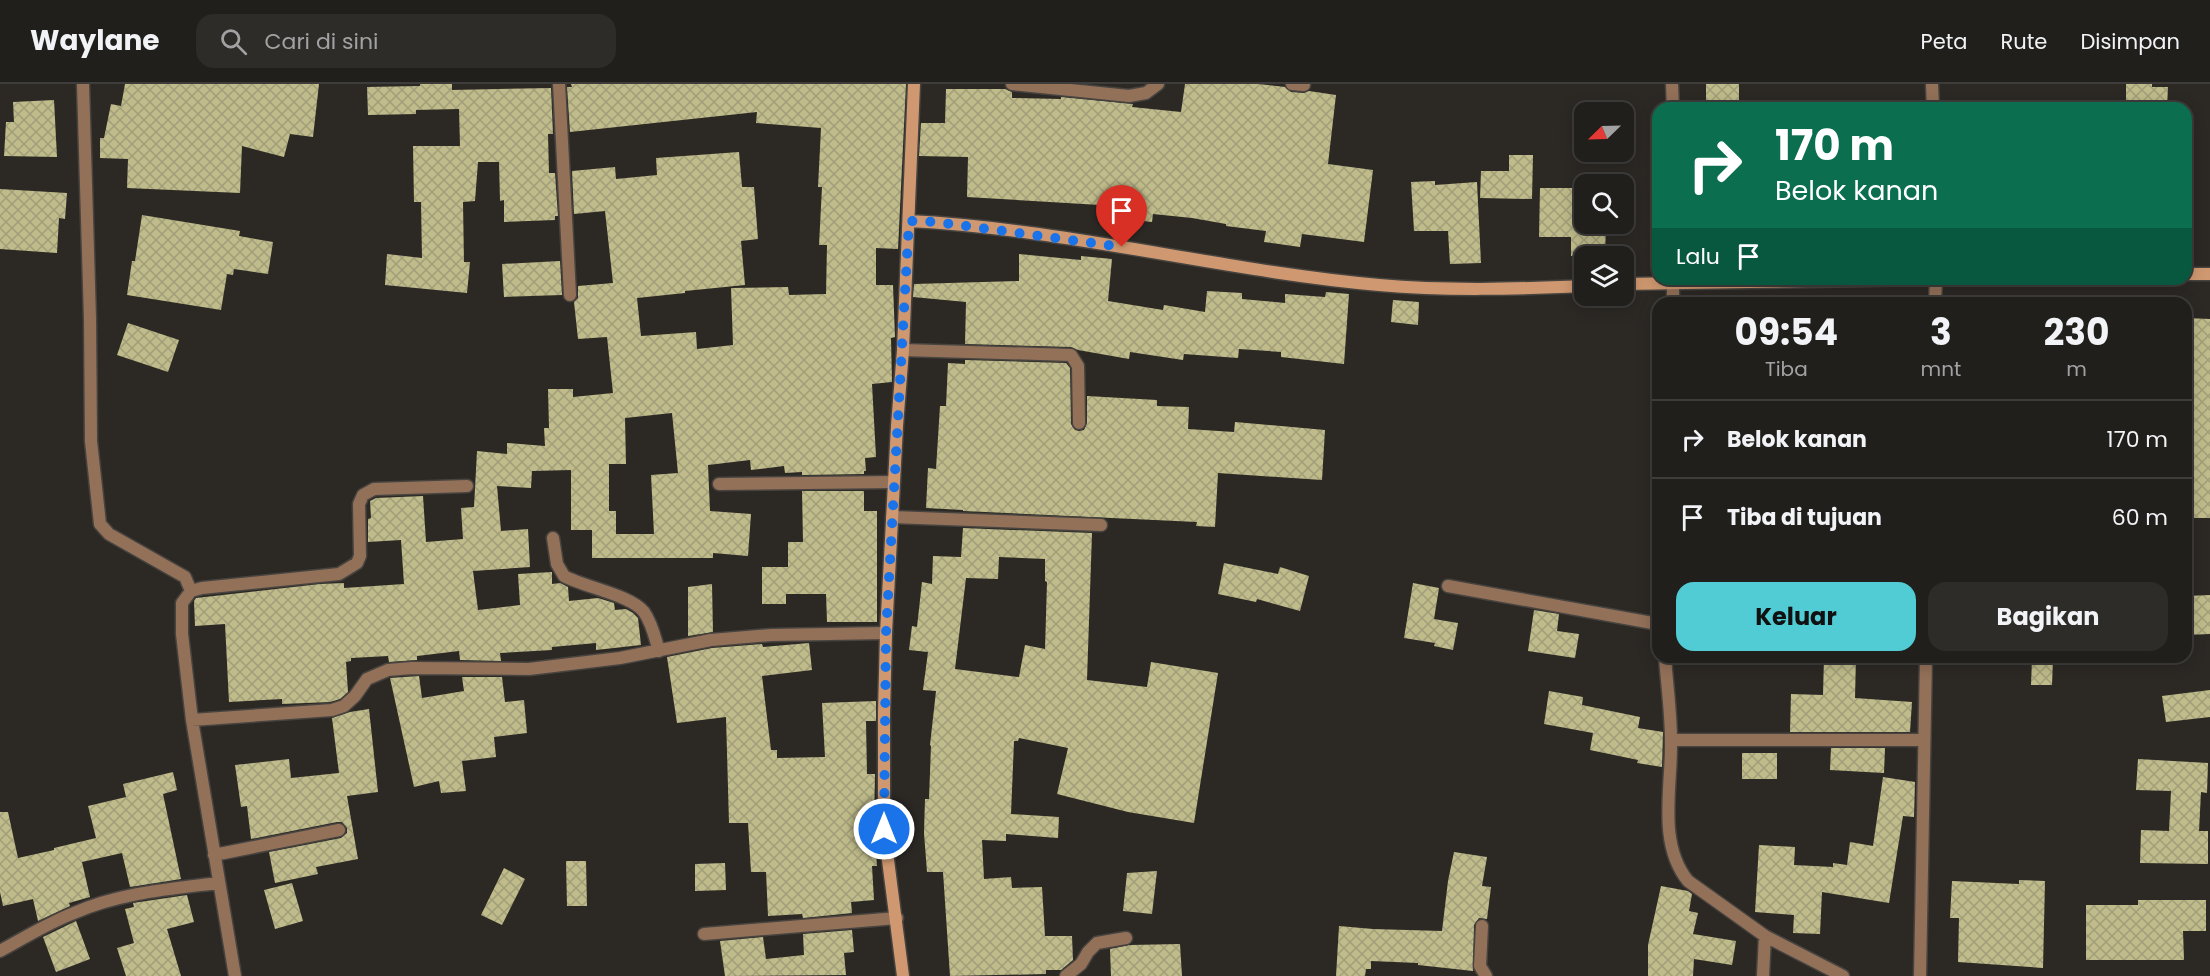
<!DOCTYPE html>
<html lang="id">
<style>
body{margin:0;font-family:Poppins,sans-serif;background:#2d2c29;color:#f1f3f6;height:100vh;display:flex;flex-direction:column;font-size:22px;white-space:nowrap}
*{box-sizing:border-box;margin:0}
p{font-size:20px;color:#a2a2a3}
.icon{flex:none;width:33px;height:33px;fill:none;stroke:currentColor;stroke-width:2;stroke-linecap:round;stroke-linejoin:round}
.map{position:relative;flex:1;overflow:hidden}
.sheet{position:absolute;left:1652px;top:213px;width:540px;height:366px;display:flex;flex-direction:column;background:#211f1c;border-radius:18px;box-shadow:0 3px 15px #0003,0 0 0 2px #3e3d3b}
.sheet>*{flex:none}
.hud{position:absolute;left:1652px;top:18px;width:540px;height:183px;border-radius:18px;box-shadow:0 3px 15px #0003,0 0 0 2px #3e3d3b;background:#0b6e4f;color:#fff;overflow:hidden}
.needle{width:39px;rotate:247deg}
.fabs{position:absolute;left:1574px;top:18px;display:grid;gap:12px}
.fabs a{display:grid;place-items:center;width:60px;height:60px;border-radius:12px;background:#211f1c;box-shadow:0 3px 15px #0003,0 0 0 2px #3e3d3b;font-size:30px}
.pin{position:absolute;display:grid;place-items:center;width:51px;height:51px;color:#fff;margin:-62px -26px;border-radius:50% 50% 50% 0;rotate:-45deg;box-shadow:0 0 6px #0007}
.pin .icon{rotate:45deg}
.me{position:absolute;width:66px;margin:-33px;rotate:0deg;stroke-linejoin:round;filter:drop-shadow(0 0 4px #0008)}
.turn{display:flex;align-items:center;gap:21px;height:126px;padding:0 24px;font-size:27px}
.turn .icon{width:78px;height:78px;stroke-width:2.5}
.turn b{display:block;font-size:42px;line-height:51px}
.then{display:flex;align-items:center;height:57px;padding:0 24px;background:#0003;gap:12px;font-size:22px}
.eta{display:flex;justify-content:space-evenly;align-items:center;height:102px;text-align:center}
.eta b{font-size:36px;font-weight:700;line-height:42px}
.primary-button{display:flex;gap:12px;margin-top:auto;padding:12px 24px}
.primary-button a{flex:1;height:69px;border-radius:18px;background:#51ccd4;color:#111;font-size:24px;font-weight:700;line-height:69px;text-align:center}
.primary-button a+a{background:#2d2c29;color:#f1f3f6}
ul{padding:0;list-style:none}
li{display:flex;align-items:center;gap:18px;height:78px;padding:0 24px;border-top:2px solid #3e3d3b}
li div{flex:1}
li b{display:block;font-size:22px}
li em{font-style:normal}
header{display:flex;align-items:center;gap:36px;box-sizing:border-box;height:84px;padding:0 30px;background:#211f1c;border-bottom:2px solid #3e3d3b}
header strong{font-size:28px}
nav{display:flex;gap:33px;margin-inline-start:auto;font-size:21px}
.search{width:420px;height:54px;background:#2d2c29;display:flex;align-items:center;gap:15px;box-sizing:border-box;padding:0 21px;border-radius:18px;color:#a2a2a3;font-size:22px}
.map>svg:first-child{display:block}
.building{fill:url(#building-cross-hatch);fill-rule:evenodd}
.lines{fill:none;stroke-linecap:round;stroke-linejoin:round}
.street-casing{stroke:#474440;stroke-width:15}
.secondary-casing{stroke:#474440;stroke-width:15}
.street{stroke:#937058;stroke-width:12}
.secondary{stroke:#cf9870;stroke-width:12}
.route{stroke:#1a73e8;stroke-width:10;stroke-dasharray:0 18}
</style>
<header>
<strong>Waylane</strong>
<div class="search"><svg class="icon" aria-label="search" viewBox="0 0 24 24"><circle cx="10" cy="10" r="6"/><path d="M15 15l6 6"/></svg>Cari di sini</div>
<nav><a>Peta</a><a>Rute</a><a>Disimpan</a></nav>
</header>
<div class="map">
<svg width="2210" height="892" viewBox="0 0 2210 892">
<defs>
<pattern id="building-cross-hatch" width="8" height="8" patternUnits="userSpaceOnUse" patternTransform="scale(1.5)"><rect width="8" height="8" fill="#bfbb8a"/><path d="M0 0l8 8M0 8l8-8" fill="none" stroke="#a19e79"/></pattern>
</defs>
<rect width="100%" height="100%" fill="#2c2925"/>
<path class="building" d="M125 0H319L313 53 290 50 284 73 242 62 240 109 127 104 128 75 100 74V54H104L111 20 121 22Z
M420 0H452V6L551 4 553 50H548L549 89H555L558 132H555V136L504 138V116L500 117 499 78H478L475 117 463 118 464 178H470L467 209 385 201 387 170 422 174 421 118H414L413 62H460L459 25 416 26V30L368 31 367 3 420 2Z
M571 0H906L898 165 876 164V201H893L895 253 891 254 892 298 872 300 876 373 865 374 866 387H864V390L802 391V388L785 389 784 382 751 386 750 376 708 381 710 427 751 430 748 472 713 469V474H592V446H571V386L532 387 531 404 497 402 501 447 528 445 530 483 473 487 478 526 520 521 518 490 552 488V500L560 499 568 503 569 517 598 514 614 519 615 526 626 525 633 529 638 534 641 561 596 566V559L552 563V566L500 569 501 577 460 576 459 567 417 572V576L389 578 388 572 351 574V577L346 578 348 608 340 615 330 618 282 620V615L229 618 225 540 195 542 194 517 196 514 320 500 344 499V504L404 500 401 456 368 458V435L371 434 370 417 376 414 423 412 426 458 463 455 461 424 474 423 477 367 507 370V359L545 362 544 344H549L548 305H573V313L613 309 607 253 578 255 574 218 578 214V202L613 199 605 127 574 130 572 87 615 83 616 95 657 91 656 74 739 68 742 103H754L758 155 741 157 745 201 685 207V209L637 214 641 252 696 248 697 265 733 261 731 204 788 203 789 211 826 210 827 161H819L822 103H818L821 44 756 39 757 28 570 48 567 3H572ZM672 329 678 389 651 391 654 450H616V427H609V380H626L625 334Z
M1185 0H1258L1285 3 1291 8 1304 9 1309 7 1336 11 1328 80 1373 86 1364 158 1302 150 1300 163 1264 158 1266 147 1226 142V140L1192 134 1153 130 1152 138 1125 135V132L1099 130 1100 121 967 113 968 73 919 72 921 39H945L946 5H1005L1012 8V14L1061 15V13L1133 20 1132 23 1181 28Z
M1706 0H1739V24H1706Z
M2126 0H2152V3H2168L2167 24H2126Z
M54 16 57 73 4 72 6 38H14L13 18Z
M1509 71H1533L1532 115 1480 114 1481 87H1509Z
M1435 97V101L1477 98 1481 179 1450 180 1448 147H1414L1411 98Z
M1540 104H1584V140H1606L1605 172H1571V153H1539Z
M0 105 67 109 65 135 59 134 57 169 0 165Z
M142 131 240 147 239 152 273 158 268 190 234 185 233 191 227 190 221 226 127 211 132 177H135Z
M1019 170 1081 176V172L1112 175 1108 217 1163 226 1164 221 1205 228 1207 207 1242 209V215L1285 219V210L1325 213 1326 208 1349 210 1344 280 1281 273V268L1239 265 1238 274 1184 270 1183 276 1130 268 1129 275 1078 266 1071 263 965 260 966 218 913 213 914 200 1019 197Z
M560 177 562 211 504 213 502 180Z
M1393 216 1419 218 1418 241 1391 238Z
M2186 234 2210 235V434H2186Z
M128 239 179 256 168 288 117 271Z
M965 276 1066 279 1070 284 1071 340 1075 346 1079 347 1084 346 1087 339V312L1157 316V322L1189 323 1188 345 1234 348 1235 338 1325 346 1322 396 1218 389 1215 443 1196 442 1197 438 963 427V426L926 424 928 384 936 385 940 322H946L948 279 965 280Z
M802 407H864V427H877V538H827L826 510H786V520H762V483H788V458H803Z
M963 444 1092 449 1087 596 1147 603 1151 578 1218 589 1194 739 1128 728 1057 710 1068 664 1019 654 1018 657H1014L1011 730 1059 733 1058 754 1006 750V757L982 756 984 795 1011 793 1012 804 1042 803 1045 852H1072L1073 876 1061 886H1046V890L950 892 943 788H927L924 749 925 715H929L931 662 930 661 936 607 923 606 928 568 909 566 912 542 917 543 922 498 932 500 933 472 961 473ZM999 473 1045 475V497L1047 498 1045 565 1025 561 1019 593 955 585 966 494 998 495Z
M1224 479 1278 490 1280 483 1309 492 1300 527 1257 515 1256 518 1218 510Z
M1413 499 1439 504 1434 535 1458 539 1453 566 1434 562 1435 559 1404 554Z
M712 500 713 548 688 552V503Z
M2210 511V550L2186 551V512Z
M1534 526 1559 530 1557 547 1579 550 1575 574 1528 567Z
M809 559 812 586 762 592 771 666H777V674L825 673 822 619 876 617V637H866L867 690H875L874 739 877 782H872L874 816 851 818 852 829 803 834 802 830 768 832 766 788H751L748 739H729L726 633 677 639 667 573 712 564 762 560 763 563Z
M1824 573H1856L1855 614 1912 618 1910 648H1790L1791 610 1823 611Z
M2032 575H2053L2052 601H2031Z
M419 592 422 614 464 607 462 593H502L505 618 524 616 527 649 494 653 496 673 462 677 466 707 441 709 439 697 414 703 390 594Z
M2210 606V633L2166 638 2162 612Z
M1549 607 1583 613 1582 621 1640 633 1638 644 1663 648 1662 683 1637 679 1638 676 1590 666 1593 649 1544 640Z
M369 625 378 708 347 712 358 775 316 783 318 790 275 799 269 768 341 754 347 749V744L342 738H337L251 755 247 722 241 723 235 681 289 675 291 694 339 689 332 634 350 628Z
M1831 664H1885L1884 689 1830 686Z
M1742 669H1777V695H1742Z
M2138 675 2208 679 2207 709 2201 708 2199 747H2208V780L2140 779 2141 746 2169 747 2171 707 2136 706Z
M173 688 177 706 163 710 181 795 130 803 122 769 82 778 90 813 69 819 70 822 38 837 33 815 3 822 0 808V728H8L18 774 54 766V764L96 754 88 722 126 713 123 700Z
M1883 693 1915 698 1914 733 1903 732 1889 819 1822 808 1820 850 1793 849 1794 831 1755 828 1759 761 1795 763 1794 781 1833 783V779L1847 781 1850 758 1873 762Z
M1454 768 1487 773 1482 802 1491 803 1487 835 1479 834 1474 841 1473 887 1418 881V879L1371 877V885H1366L1365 892H1336L1339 842 1373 845 1442 847 1448 797Z
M566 777H586L587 822H567Z
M725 779 726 806 695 807V780Z
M504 784 525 795 502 841 481 831Z
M1157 787 1152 830 1123 827 1127 789Z
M2019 796 2045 797 2043 884 1958 878 1959 834H1950L1952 797 2019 800Z
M292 799 303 837 275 845 264 806Z
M1661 802 1688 807 1692 810 1689 827 1698 829 1693 850 1736 857 1732 881 1694 875 1693 892H1648V861Z
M187 811 194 838 167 845 181 892H126L117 864 134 859 125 825 134 823 133 819Z
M2138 816H2206V847H2183L2184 876H2086V821H2138Z
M76 837 90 875 56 888 43 853Z
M852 846 854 868 844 869 846 891 725 892 720 857 763 853 766 875 804 871 803 850Z
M1180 860 1182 892H1111L1110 865 1130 861Z"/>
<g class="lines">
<defs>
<path id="street" d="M83 0 90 235 91 357 100 440 109 450 185 493 191 507
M559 0 570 211
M1012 0 1129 12 1146 9 1158 0
M1292 0 1304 1
M1672 0 1673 24
M1932 0 1933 24
M1673 219V195
M1935 219 1936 195
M903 266 1071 271 1078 282 1079 339
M719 400 894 398
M892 433 1101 441
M553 454 557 480 564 492C584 503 631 511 644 528 652 539 655 554 659 567
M1448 502 1658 540
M1665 573C1667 601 1671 629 1671 657 1672 702 1657 759 1688 797L1765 852 1763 892
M192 636 332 626 344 622 355 612 367 595 388 586 412 584 529 585 620 574 711 556 771 551 886 549
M1671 656H1924
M214 771 339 746
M1482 842 1480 882 1486 892
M704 850 897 834
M1765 852 1843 892
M0 867C24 854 48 839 74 829 119 809 170 805 218 799
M235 892 192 636 182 550V519L191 507 202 504 339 490 357 479 360 472 359 420 363 411 374 405 467 402
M1066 892 1081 880 1088 868 1097 859 1126 854
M1920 892 1926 573"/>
<path id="secondary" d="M909 137C1067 145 1222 187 1379 201 1447 207 1516 205 1584 202
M2186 190H2210
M1623 200 1923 195
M903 892 884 745V629L886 549 897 342 903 266 914 0"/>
</defs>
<use href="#street" class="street-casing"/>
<use href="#secondary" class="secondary-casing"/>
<use href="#street" class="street"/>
<use href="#secondary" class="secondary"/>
</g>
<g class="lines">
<path class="route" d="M884 745 886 549 909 137 936 138 1122 163"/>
</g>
</svg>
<div class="fabs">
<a><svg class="needle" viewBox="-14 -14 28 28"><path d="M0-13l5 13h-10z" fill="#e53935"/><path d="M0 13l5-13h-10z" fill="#a2a2a3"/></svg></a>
<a><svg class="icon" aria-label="search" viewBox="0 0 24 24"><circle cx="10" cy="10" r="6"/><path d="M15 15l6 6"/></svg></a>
<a><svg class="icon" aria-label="layers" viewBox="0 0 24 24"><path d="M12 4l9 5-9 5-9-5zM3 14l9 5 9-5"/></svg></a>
</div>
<div class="pin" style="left:1122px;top:163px;background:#d93025"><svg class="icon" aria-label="arrive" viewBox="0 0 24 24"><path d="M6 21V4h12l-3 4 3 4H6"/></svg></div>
<svg class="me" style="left:884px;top:745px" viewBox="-20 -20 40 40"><circle r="17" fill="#1a73e8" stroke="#fff" stroke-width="3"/><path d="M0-11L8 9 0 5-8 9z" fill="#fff"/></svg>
<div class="hud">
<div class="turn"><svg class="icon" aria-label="right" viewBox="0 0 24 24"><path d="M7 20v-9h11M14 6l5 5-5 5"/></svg><div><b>170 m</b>Belok kanan</div></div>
<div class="then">Lalu<svg class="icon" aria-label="arrive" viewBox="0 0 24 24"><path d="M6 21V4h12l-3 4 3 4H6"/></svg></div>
</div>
<section class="sheet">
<div class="eta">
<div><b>09:54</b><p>Tiba</p></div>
<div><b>3</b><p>mnt</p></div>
<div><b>230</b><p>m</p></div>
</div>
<ul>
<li><svg class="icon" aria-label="right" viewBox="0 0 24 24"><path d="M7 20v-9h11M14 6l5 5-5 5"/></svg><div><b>Belok kanan</b></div><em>170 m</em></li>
<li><svg class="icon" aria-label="arrive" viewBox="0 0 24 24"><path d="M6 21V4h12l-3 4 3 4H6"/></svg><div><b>Tiba di tujuan</b></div><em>60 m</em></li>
</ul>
<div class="primary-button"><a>Keluar</a><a>Bagikan</a></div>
</section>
</div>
